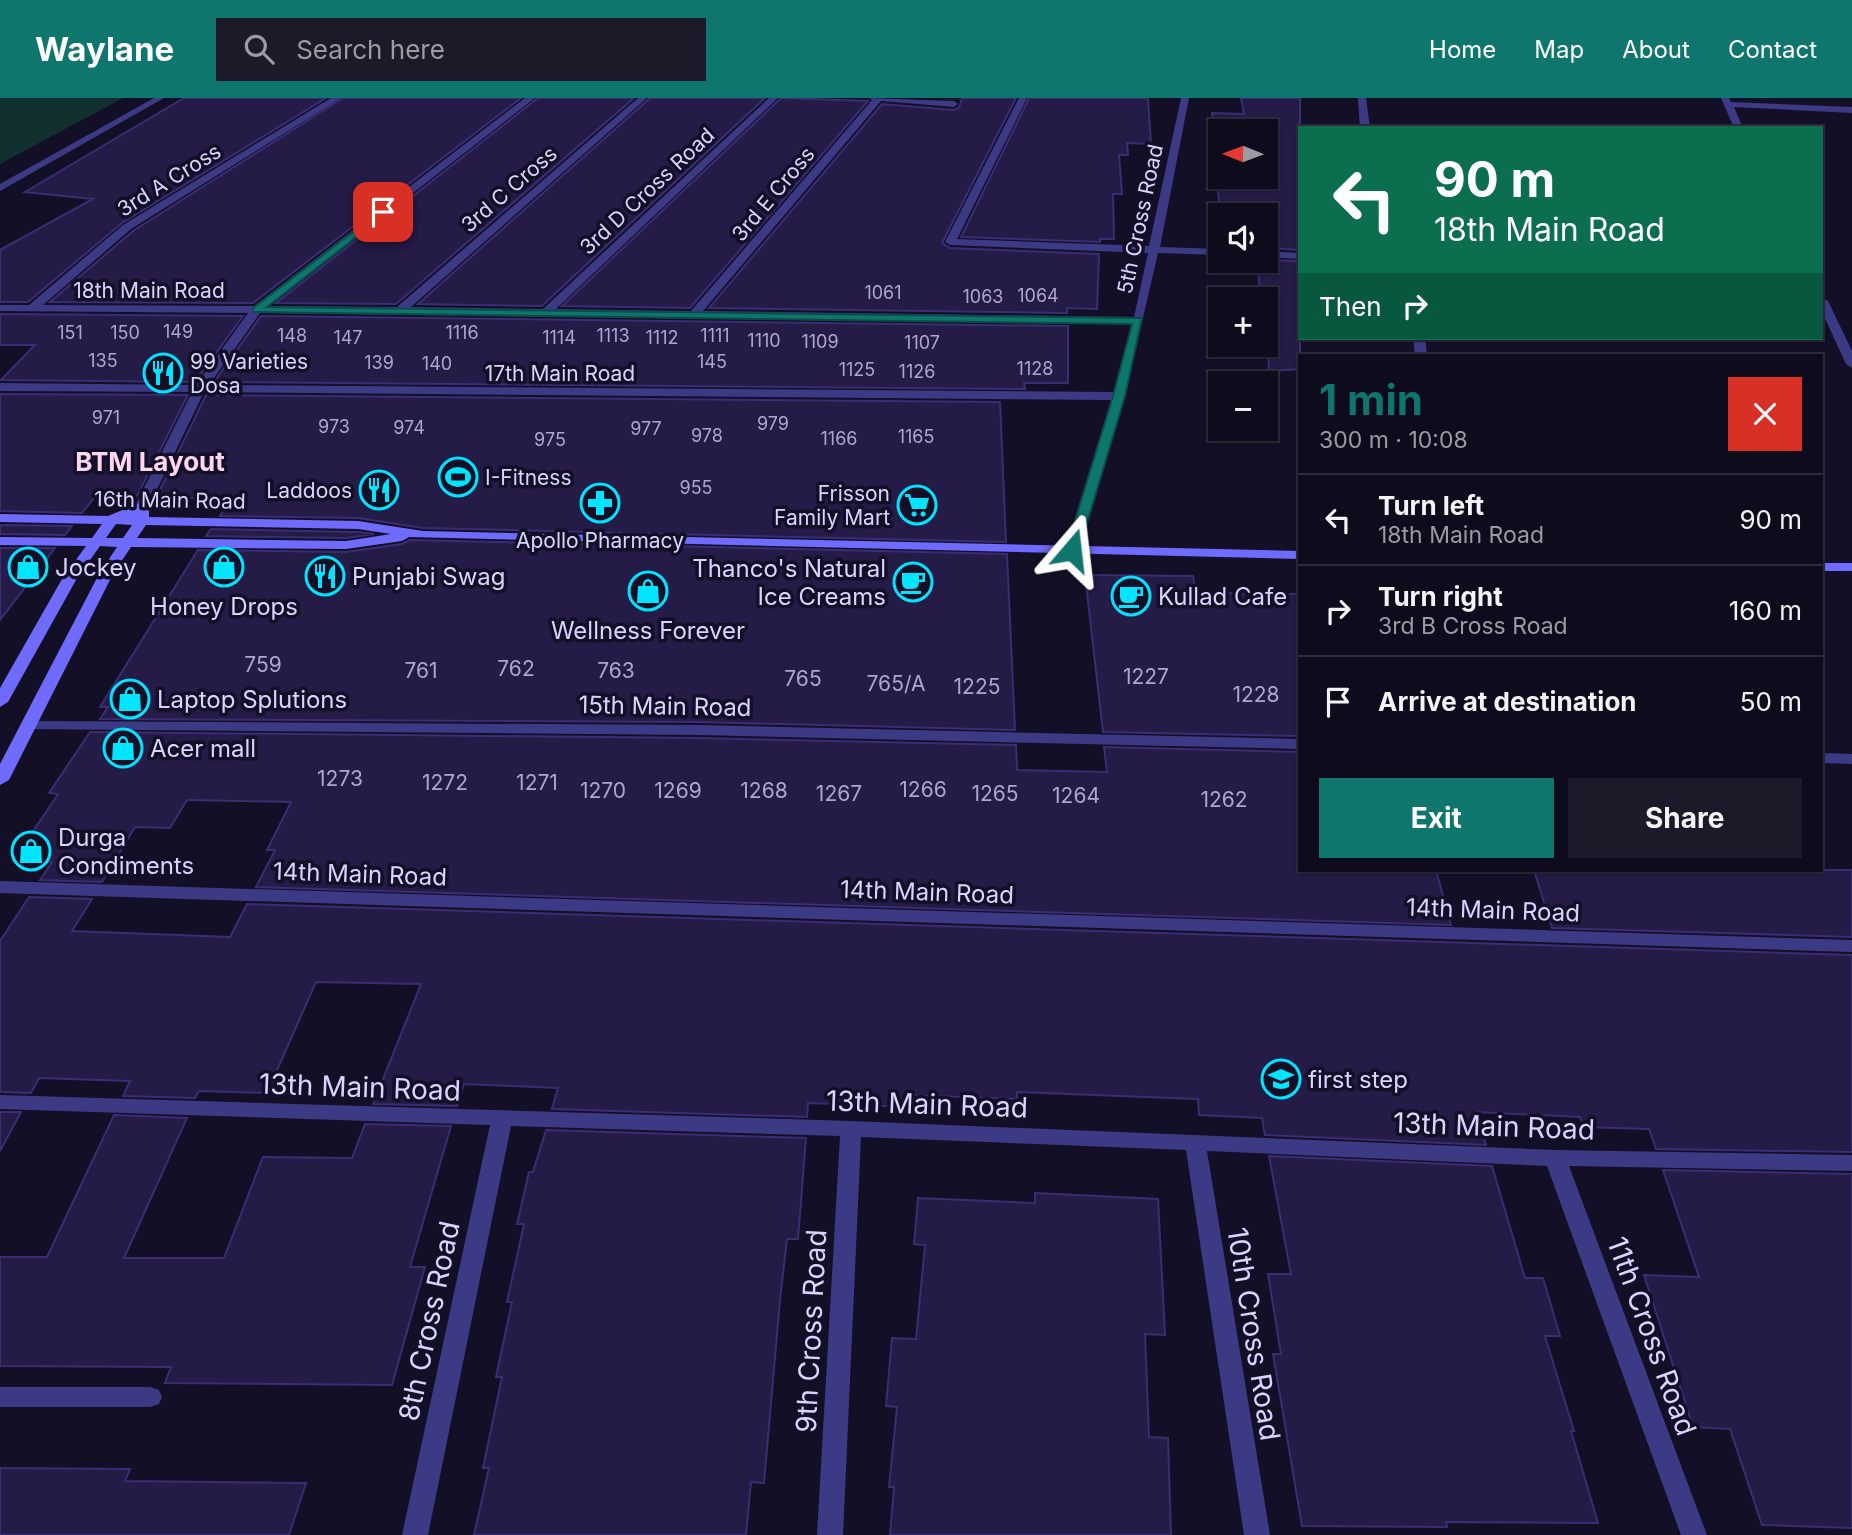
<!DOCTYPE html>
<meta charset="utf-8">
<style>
body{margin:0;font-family:Inter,sans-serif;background:#1c1929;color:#f1f3f6;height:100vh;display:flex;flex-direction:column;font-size:26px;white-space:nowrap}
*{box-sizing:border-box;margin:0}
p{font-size:23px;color:#9b9ba3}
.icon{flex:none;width:38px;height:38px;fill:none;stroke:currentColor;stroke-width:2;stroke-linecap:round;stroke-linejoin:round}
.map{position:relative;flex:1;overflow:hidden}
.panel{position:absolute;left:1298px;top:256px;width:525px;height:518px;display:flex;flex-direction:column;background:#0e0b1c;border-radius:0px;box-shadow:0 2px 5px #0004,0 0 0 2px #2e2b3b}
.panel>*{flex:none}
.top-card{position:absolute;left:1298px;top:28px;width:525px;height:214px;border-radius:0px;box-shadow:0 2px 5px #0004,0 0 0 2px #2e2b3b;background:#0b6e4f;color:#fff;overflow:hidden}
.needle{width:46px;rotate:271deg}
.buttons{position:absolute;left:1208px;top:21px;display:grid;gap:14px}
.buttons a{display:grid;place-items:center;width:70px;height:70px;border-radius:0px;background:#0e0b1c;box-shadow:0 2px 5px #0004,0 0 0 2px #2e2b3b;font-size:35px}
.pin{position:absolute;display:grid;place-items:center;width:60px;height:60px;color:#fff;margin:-30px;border-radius:14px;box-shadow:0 4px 10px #0006}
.me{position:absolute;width:77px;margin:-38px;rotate:17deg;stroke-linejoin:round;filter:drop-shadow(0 0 5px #0008)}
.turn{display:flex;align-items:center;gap:24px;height:147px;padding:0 21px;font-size:32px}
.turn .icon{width:91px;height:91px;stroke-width:2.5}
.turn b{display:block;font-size:49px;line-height:60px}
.then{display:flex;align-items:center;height:66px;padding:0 21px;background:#0003;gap:14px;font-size:26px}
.round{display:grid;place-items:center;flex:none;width:74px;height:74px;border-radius:0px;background:#1c1929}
.summary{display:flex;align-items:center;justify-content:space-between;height:119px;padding:0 21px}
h1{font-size:42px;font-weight:700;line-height:52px;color:#0f766e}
.primary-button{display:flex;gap:14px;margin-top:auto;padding:14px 21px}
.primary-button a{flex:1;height:80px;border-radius:0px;background:#0f766e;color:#fff;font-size:28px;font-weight:700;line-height:80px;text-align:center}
.primary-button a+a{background:#1c1929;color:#f1f3f6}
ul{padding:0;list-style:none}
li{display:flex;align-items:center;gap:21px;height:91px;padding:0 21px;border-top:2px solid #2e2b3b}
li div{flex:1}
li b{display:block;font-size:26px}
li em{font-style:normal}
header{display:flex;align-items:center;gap:42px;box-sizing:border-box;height:98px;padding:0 35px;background:#0f766e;color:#fff}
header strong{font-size:33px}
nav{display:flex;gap:38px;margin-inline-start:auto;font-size:24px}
.search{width:490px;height:63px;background:#1c1929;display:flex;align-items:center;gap:18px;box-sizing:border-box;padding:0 24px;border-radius:0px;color:#9b9ba3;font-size:26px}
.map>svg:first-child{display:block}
.green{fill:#12302f}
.building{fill:#241b47;stroke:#3b2d73;stroke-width:2;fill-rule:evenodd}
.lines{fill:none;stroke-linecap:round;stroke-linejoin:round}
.street{fill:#3d3a85;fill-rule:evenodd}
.secondary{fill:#6f6bff;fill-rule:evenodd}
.route{fill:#0f766e;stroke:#0a4d48;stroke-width:2}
.labels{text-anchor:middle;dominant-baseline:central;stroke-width:7;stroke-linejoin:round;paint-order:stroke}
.far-number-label{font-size:18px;fill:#aca6d1}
.far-street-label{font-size:21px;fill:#d9d4ff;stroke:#130f26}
.far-poi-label{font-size:21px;fill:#d9d4ff;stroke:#130f26;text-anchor:start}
.number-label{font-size:21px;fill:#aca6d1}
.poi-label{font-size:24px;fill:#d9d4ff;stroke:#130f26;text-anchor:start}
.street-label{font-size:24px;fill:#d9d4ff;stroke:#130f26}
.far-district-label{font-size:26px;font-weight:bold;fill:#ffd6f0;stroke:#130f26}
.near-street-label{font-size:28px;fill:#d9d4ff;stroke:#130f26}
</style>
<header>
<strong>Waylane</strong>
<div class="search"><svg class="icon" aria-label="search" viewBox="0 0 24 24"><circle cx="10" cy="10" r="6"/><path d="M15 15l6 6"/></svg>Search here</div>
<nav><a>Home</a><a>Map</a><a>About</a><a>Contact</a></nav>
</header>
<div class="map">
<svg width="1852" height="1437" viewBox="0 0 1852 1437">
<rect width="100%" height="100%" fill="#130f26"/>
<path class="green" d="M0 0H123L0 66Z"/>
<path class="building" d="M184 0H326L122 125 28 204H0V152L93 101 25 94Z
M343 0H521L253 205 50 204 133 133Z
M538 0H634L396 206 276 205Z
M650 0H765L542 208 418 206Z
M781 0 868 3 690 210 562 208Z
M962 0H1016L942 145 950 150 1099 156 1097 211 1067 210V215L709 210 882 6 954 12 959 10Z
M1029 0H1148L1151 46 1127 45 1128 57H1119L1122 96H1113L1114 141H1100V144L961 139Z
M1241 0H1300V152L1265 150V117H1220L1212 15 1244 16ZM1220 33H1265V79H1220Z
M1265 162 1300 163V271L1269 273 1265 201H1261L1257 163Z
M0 216 243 218 195 284 1 282 35 247H0Z
M261 218 1068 228V285H1024L1025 291 214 284Z
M0 296 188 297 136 400H94L82 415 0 413Z
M206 297 1000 304 1006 444 423 430 358 420 220 418 231 400H156Z
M0 427 72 428 65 437 0 436Z
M211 431 358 434 374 436 346 440 206 438Z
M410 442 1007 456 1015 632 698 624 100 621 108 609H100L198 452 346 454 402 446Z
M0 450H55L0 522Z
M1085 477 1193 478 1196 495 1300 496V638L1103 634Z
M90 634 698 640 1016 647 1017 672 1107 674 1104 649 1300 654V772H1436L1451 827 256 789 275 752H267L291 704 187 702 170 730 135 729 102 784 40 782 52 764 13 763 58 696 49 695Z
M1534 772H1852V839L1552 830Z
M29 799 92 801 72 833 230 839 247 806 1852 857V1054L1656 1051 1649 1031 1583 1029 1580 1019 1477 1014 1486 1047 1265 1037 1262 1020 1199 1017 1198 1001 1017 994V1001L910 997 909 1009 808 1005 807 1019 552 1011 558 990 464 986 457 1008 373 1006 421 886 316 884 267 995 199 993 195 1000 123 998 130 983 39 980 31 995 0 994V843Z
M0 1014H21L0 1053Z
M114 1017 187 1020 124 1160H224L263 1059 352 1060 365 1026 451 1028 410 1169H425L392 1287 165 1285 171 1269 0 1268V1159H47Z
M546 1032 806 1040 798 1141H787L780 1202 764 1385 751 1384 746 1437H474L489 1370H483L502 1279H496L512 1204H507L524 1126H517L529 1074H533Z
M1269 1058 1492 1068 1525 1180H1543L1560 1238H1545L1574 1333H1571L1598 1425 1446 1424 1447 1429 1302 1428 1273 1256H1281L1268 1176H1291Z
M1663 1072 1852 1076V1430L1762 1427 1730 1331 1693 1329 1644 1177 1699 1179Z
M1035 1095 1158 1101 1165 1237 1145 1236 1149 1339 1168 1340 1171 1437H890L894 1389H889L897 1309 886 1308 892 1240 916 1241 925 1147 914 1146 918 1100 1035 1105Z
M0 1370 130 1371 125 1383 306 1385 289 1437H0Z"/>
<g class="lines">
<path class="street" d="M154 0H164L0 93V86Z
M331 0H341L131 131 43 207 254 208 525 0H535L268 208 397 209 638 0H647L411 209 543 211 769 0H778L556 211 691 213 872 2 869 0 954 3 958 6 954 9 881 3 703 213 1134 219 1148 155 950 147 945 144 1019 0H1027L957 141 1149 148 1181 0H1189L1160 149 1220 151V157L1158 155 1125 298 1079 452 1072 456 1065 452 1112 302 204 294 149 408 142 412 137 411 135 408 192 294 0 293V285L196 287 248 215 0 213V207H29L123 127ZM260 215 1132 226 1114 294 209 287Z
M1358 0H1366L1370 30H1360Z
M1721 0H1729L1731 4 1852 9V15L1734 9 1743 30H1734Z
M1265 153 1300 155V161L1265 159Z
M1822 200 1828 203 1852 253V270L1846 266 1822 214Z
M1413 240H1425L1427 257H1415Z
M29 623 698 627 1300 641V651L698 637 23 631 21 628Z
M1822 655 1852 656V666L1822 665Z
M0 783 1852 842V854L0 795Z
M0 997 851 1023 1555 1052 1852 1057V1073L1569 1068 1707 1437H1681L1547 1068 1207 1053 1270 1437H1244L1186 1052 861 1039 843 1437H817L840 1038 511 1028 428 1437H402L490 1027 0 1011Z
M0 1289H150L159 1292 162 1299 159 1306 150 1309H0Z"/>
<path class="secondary" d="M142 404 149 408V419L358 423 423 433 1300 453V461L409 439 402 443 346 451 131 449 113 476 9 682 0 687V666L99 476 117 449 100 448 76 482 8 604 0 609V590L62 481 86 448 0 447V439L92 440 102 426 0 424V416L108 418ZM116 426 132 427 123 440H106ZM146 427 358 431 391 436 346 443 137 440Z
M1822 465H1852V473H1822Z"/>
</g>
<path class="route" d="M383 111 388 114 386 116 267 209 1142 220 1125 298 1079 452 1072 456 1066 452 1113 298 1132 226 253 214V210Z"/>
<defs>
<symbol id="restaurant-ring" viewBox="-11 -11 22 22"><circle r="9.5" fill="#130f26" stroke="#00e5ff" stroke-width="1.5"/><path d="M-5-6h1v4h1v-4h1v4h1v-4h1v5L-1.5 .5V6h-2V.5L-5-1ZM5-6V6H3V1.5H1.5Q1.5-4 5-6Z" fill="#00e5ff"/></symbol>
<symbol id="stadium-ring" viewBox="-11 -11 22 22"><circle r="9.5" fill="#130f26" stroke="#00e5ff" stroke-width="1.5"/><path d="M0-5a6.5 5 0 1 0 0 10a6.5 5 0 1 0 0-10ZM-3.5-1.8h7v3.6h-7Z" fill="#00e5ff"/></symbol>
<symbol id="pharmacy-ring" viewBox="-11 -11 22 22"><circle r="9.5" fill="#130f26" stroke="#00e5ff" stroke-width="1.5"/><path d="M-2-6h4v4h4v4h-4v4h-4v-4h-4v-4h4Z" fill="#00e5ff"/></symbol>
<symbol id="supermarket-ring" viewBox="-11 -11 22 22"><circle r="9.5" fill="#130f26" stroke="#00e5ff" stroke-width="1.5"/><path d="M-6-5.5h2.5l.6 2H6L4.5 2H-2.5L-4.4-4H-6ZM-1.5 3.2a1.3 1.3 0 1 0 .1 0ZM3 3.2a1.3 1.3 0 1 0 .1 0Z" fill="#00e5ff"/></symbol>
<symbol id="shop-ring" viewBox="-11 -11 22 22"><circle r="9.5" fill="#130f26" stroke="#00e5ff" stroke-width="1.5"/><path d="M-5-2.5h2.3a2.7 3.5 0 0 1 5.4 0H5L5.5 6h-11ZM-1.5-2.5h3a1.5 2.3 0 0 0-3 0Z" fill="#00e5ff"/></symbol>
<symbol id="cafe-ring" viewBox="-11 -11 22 22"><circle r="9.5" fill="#130f26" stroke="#00e5ff" stroke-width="1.5"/><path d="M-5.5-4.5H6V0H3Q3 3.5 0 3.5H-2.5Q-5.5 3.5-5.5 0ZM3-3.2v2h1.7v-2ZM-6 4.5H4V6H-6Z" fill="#00e5ff"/></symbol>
<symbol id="school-ring" viewBox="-11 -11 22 22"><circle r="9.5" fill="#130f26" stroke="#00e5ff" stroke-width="1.5"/><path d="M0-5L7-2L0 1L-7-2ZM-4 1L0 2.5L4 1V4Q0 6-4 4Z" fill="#00e5ff"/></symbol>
</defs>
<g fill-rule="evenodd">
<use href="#restaurant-ring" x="141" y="253" width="44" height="44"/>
<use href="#stadium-ring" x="436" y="357" width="44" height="44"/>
<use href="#restaurant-ring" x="357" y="370" width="44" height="44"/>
<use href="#pharmacy-ring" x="578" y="383" width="44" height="44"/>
<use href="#supermarket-ring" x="895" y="385" width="44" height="44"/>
<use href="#shop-ring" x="6" y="447" width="44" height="44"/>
<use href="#shop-ring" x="202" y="447" width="44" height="44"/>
<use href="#restaurant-ring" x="303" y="456" width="44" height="44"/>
<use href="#cafe-ring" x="891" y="462" width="44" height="44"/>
<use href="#shop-ring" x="626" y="471" width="44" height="44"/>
<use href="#cafe-ring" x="1109" y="476" width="44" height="44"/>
<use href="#shop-ring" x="108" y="579" width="44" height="44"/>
<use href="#shop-ring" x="101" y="628" width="44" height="44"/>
<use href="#shop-ring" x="9" y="731" width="44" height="44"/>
<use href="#school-ring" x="1259" y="959" width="44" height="44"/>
</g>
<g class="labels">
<g class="far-number-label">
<text x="883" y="194">1061</text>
<text x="1038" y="197">1064</text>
<text x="983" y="198">1063</text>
<text x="178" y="233">149</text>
<text x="70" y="234">151</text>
<text x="125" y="234">150</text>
<text x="462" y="234">1116</text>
<text x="292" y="237">148</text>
<text x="613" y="237">1113</text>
<text x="715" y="237">1111</text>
<text x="348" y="239">147</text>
<text x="559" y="239">1114</text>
<text x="662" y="239">1112</text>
<text x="764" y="242">1110</text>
<text x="820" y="243">1109</text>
<text x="922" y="244">1107</text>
<text x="103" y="262">135</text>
<text x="712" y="263">145</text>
<text x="379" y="264">139</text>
<text x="437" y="265">140</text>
<text x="1035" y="270">1128</text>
<text x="857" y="271">1125</text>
<text x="917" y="273">1126</text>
<text x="106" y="319">971</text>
<text x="773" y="325">979</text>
<text x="334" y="328">973</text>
<text x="409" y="329">974</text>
<text x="646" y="330">977</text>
<text x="707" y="337">978</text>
<text x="916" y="338">1165</text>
<text x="839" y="340">1166</text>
<text x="550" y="341">975</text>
<text x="696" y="389">955</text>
</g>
<g class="far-street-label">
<text transform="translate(169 82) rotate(-32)">3rd A Cross</text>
<text transform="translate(509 91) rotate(-41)">3rd C Cross</text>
<text transform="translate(647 93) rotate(-43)">3rd D Cross Road</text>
<text transform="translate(773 96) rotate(-50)">3rd E Cross</text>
<text transform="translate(1140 121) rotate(-78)">5th Cross Road</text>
<text x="149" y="192">18th Main Road</text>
<text x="560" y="275">17th Main Road</text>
<text transform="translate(170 402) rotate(1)">16th Main Road</text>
</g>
<g class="far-poi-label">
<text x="190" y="263">99 Varieties<tspan x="190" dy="24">Dosa</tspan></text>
<text x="485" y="379">I-Fitness</text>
<text x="352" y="392" text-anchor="end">Laddoos</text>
<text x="890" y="395" text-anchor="end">Frisson<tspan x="890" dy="24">Family Mart</tspan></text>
<text x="600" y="442" text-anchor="middle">Apollo Pharmacy</text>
</g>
<g class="number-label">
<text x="263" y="566">759</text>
<text x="516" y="570">762</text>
<text x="421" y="572">761</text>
<text x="616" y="572">763</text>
<text x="1146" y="578">1227</text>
<text x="803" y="580">765</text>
<text x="896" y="585">765/A</text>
<text x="977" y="588">1225</text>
<text x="1256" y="596">1228</text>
<text x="340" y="680">1273</text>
<text x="445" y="684">1272</text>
<text x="537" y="684">1271</text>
<text x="923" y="691">1266</text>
<text x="603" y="692">1270</text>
<text x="678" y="692">1269</text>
<text x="764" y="692">1268</text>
<text x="839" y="695">1267</text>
<text x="995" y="695">1265</text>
<text x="1076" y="697">1264</text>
<text x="1224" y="701">1262</text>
</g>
<g class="poi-label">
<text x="55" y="469">Jockey</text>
<text x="886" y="470" text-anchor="end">Thanco's Natural<tspan x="886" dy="28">Ice Creams</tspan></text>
<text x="352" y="478">Punjabi Swag</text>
<text x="1158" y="498">Kullad Cafe</text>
<text x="224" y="508" text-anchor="middle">Honey Drops</text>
<text x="648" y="532" text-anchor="middle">Wellness Forever</text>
<text x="157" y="601">Laptop Splutions</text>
<text x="150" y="650">Acer mall</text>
<text x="58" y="739">Durga<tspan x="58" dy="28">Condiments</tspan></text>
<text x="1308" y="981">first step</text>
</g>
<g class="street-label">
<text transform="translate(665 608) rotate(1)">15th Main Road</text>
<text transform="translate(360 776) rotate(2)">14th Main Road</text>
<text transform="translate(927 794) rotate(2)">14th Main Road</text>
<text transform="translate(1493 812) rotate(2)">14th Main Road</text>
</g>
<g class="far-district-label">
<text x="150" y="363">BTM Layout</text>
</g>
<g class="near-street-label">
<text transform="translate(360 989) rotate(2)">13th Main Road</text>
<text transform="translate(927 1006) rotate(2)">13th Main Road</text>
<text transform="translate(1494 1028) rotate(2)">13th Main Road</text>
<text transform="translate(429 1223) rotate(-78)">8th Cross Road</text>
<text transform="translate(811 1233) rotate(-87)">9th Cross Road</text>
<text transform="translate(1254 1236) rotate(81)">10th Cross Road</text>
<text transform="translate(1652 1238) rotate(70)">11th Cross Road</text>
</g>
</g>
</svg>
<div class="buttons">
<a><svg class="needle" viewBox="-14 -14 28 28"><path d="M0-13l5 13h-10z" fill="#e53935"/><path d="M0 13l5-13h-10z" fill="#9b9ba3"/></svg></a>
<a><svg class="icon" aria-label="sound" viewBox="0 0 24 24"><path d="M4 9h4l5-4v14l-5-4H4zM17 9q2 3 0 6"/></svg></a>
<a>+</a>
<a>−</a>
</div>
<div class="pin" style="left:383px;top:114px;background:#d93025"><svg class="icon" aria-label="arrive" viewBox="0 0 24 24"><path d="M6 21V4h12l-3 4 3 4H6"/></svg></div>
<svg class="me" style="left:1072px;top:452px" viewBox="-20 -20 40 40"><path d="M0-17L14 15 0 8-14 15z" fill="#0f766e" stroke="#fff" stroke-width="4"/></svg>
<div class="top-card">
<div class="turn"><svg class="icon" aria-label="left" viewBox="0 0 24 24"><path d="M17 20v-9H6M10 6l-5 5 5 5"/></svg><div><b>90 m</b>18th Main Road</div></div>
<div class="then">Then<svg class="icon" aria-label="right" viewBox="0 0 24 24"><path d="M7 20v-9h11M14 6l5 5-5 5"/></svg></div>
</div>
<section class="panel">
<div class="summary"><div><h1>1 min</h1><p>300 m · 10:08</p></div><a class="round" style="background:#d93025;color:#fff"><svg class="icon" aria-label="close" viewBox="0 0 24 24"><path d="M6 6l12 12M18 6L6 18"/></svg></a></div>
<ul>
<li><svg class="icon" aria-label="left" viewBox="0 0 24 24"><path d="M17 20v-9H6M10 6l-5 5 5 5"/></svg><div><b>Turn left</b><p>18th Main Road</p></div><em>90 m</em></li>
<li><svg class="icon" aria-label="right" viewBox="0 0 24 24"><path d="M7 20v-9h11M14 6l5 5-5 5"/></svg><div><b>Turn right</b><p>3rd B Cross Road</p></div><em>160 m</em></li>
<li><svg class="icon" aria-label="arrive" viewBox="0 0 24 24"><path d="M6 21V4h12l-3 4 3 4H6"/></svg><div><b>Arrive at destination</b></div><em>50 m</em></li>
</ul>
<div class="primary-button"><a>Exit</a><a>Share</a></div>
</section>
</div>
